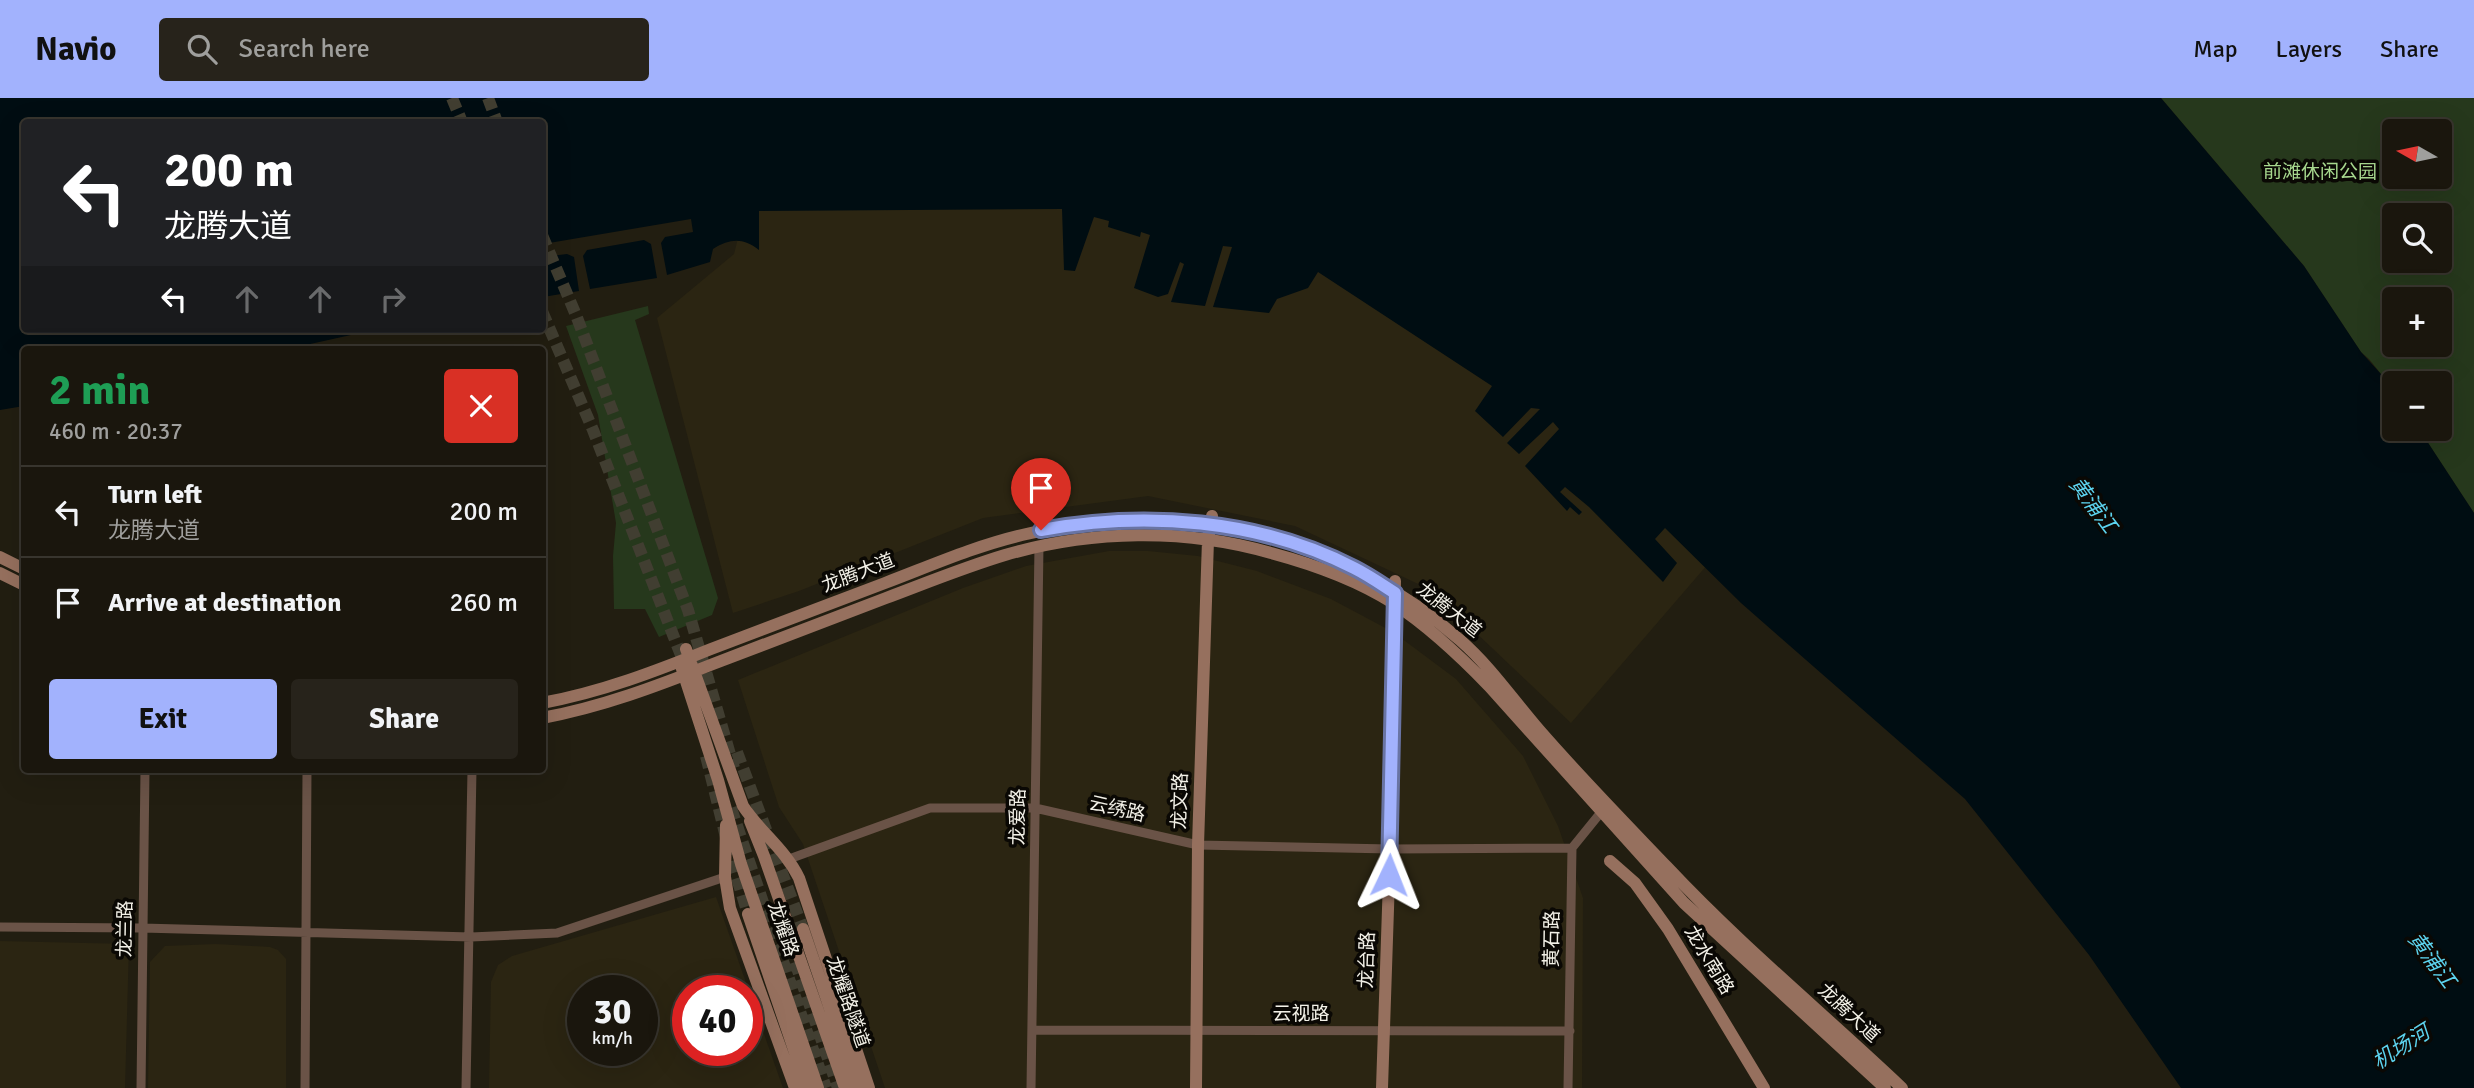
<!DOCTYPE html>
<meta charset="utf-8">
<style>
body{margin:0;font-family:Signika,"Noto Sans SC",sans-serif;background:#27231b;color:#f1f3f6;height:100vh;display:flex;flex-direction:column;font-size:26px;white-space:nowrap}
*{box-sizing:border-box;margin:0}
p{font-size:23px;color:#9f9f9d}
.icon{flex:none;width:38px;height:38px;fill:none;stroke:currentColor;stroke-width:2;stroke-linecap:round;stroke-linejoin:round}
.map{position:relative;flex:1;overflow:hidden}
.sheet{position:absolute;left:21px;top:248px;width:525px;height:427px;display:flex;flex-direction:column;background:#1a160d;border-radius:7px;box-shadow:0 7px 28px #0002,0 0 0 2px #38352e}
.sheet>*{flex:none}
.top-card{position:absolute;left:21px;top:21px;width:525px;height:214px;border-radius:7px;box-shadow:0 7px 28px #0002,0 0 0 2px #38352e;background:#202124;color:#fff;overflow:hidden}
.needle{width:46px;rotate:279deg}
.buttons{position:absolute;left:2382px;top:21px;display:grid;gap:14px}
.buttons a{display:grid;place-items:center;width:70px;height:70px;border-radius:7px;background:#1a160d;box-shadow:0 7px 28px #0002,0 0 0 2px #38352e;font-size:35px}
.speed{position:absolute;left:567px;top:877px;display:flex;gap:14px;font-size:35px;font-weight:700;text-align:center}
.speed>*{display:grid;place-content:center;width:91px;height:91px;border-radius:50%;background:#1a160d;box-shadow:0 7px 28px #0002,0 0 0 2px #38352e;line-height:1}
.speed small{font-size:18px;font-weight:400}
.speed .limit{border:10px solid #d22;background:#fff;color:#111}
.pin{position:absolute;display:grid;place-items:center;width:60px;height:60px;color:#fff;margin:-72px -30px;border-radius:50% 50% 50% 0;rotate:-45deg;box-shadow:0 0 7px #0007}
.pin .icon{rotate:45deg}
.me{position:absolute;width:77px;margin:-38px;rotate:2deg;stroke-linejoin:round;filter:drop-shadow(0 0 5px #0008)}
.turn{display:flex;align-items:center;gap:24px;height:147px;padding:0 28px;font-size:32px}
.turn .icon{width:91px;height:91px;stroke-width:2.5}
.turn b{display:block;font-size:49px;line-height:60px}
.lanes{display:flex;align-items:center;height:66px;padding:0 28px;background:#0003;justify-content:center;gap:35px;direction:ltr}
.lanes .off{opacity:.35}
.round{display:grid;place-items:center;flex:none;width:74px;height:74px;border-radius:7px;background:#27231b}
.head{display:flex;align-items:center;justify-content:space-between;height:119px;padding:0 28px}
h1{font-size:42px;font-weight:700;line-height:52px;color:#1e9e55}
.action{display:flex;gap:14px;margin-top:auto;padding:14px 28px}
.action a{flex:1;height:80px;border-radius:7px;background:#a2b2fd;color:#111;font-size:28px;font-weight:700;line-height:80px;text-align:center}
.action a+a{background:#27231b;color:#f1f3f6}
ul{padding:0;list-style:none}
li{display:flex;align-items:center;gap:21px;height:91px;padding:0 28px;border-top:2px solid #38352e}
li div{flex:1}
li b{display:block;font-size:26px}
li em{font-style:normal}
header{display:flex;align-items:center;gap:42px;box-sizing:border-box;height:98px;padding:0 35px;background:#a2b2fd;color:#111}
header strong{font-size:33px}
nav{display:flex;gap:38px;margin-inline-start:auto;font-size:24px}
.search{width:490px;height:63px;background:#27231b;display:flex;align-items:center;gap:18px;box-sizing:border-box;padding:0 24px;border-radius:7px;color:#9f9f9d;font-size:26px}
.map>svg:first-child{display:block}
.built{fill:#2b2512;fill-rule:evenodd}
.green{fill:#26381c;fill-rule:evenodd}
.water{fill:#000d12}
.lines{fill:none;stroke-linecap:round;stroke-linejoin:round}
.secondary-tunnel{stroke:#413e31;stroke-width:12;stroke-dasharray:12 6;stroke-linecap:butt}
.street{stroke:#6a5347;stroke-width:9}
.secondary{stroke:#96705e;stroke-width:12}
.route-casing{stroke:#6974a4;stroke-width:18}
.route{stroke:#a2b2fd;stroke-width:12}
.labels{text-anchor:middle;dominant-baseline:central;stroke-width:7;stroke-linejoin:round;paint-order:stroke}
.park-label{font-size:19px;fill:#a7d88e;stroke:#0a0804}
.street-label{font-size:19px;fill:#f3f1e8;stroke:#0a0804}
.water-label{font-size:21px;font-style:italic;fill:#5cd2ed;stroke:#0a0804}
</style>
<header>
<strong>Navio</strong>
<div class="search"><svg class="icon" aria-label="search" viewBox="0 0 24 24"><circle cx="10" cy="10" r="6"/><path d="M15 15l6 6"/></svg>Search here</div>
<nav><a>Map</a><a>Layers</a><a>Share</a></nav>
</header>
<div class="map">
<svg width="2474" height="990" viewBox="0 0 2474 990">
<rect width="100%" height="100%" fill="#221e11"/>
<path class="built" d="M1074 96 1313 154 1511 282 1720 452 1571 625 1431 492 1295 428 1148 398 983 420 799 493 733 515 657 220 734 156 748 101Z
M1109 453H1148L1198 458 1257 473 1331 501 1393 534 1456 581 1523 658 1558 728 1583 800 1582 990H885L803 746 779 709 738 582 963 490 1026 468Z
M716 799 783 990H489L491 884 498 867 512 858ZM583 892H642V952H583ZM688 892H747V952H688Z
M0 843 129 846 125 990H0Z
M216 846 270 849 278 852 286 861V990H148L150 864 165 848Z"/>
<path class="green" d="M2161 0H2474V415L2419 331H2440V285H2394V292L2369 261 2361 254 2304 168ZM2394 33H2440V79H2394ZM2394 117H2440V163H2394ZM2394 201H2440V247H2394Z
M648 208 649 216 635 222 718 500 712 517 659 539 645 511H614L613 458 616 425 598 317 566 228Z"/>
<path class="water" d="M0 0H2161L2304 168 2361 254 2389 285 2394 292V331H2419L2474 415V990H2181L2089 857 1965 701 1741 505 1665 430 1655 441 1677 465 1663 484 1589 409 1565 389 1560 394 1582 414 1579 417 1570 409 1567 413 1525 368 1559 331 1553 324 1519 356 1507 345 1540 311 1531 310 1503 339 1475 313 1492 288 1318 174 1308 190 1277 201 1269 215 1213 209 1232 149 1223 148 1205 208 1171 204 1184 166 1180 164 1168 196 1158 199 1134 190 1150 137 1141 134 1140 139 1108 129 1109 123 1094 119 1075 173 1064 172 1062 111 759 113V152C743 140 731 140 713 151L710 164 667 177 661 145 665 139 693 134 691 121 543 146 542 24H24V231H378L283 252H24V308L0 312Z
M644 142 651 146 657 180 590 191 583 158 587 152Z
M567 156 574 159 579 193 543 199V159Z"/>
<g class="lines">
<path class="secondary-tunnel" d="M452 0 462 24
M488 0 497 24
M542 137 576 217 688 512 734 670
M542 213 593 332 686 570
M737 654 803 831
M706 658 732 764 748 816
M731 710 826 990
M795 864 838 990"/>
<path class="street" d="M789 761 930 710H1035L1198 747 1390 751 1572 750
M0 829 142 830 471 839 557 835 725 779
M1032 932 1570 933
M141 990 145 672
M305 990 307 672
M466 990 472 672
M1031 990 1039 448
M1568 990 1572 750 1602 713"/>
<path class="secondary" d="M0 459 24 471
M0 475 24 487
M686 551 743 708C760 734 785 751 799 780L869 990
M682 571 718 682 741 766 818 990
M542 605C602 594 656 573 711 551 769 529 827 507 885 485 930 468 975 448 1022 437 1175 399 1341 437 1460 542 1491 569 1513 602 1540 633 1580 679 1624 724 1667 769 1740 847 1824 916 1902 990
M542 620C602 609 657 588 713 566 771 544 829 522 886 500 926 485 965 469 1005 457 1091 432 1185 430 1271 455 1312 466 1357 482 1393 505 1428 528 1460 558 1489 588L1684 805 1885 990
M750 723 764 758 845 990
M726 727 725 779 730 810 795 990
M1610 763 1635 785 1668 831 1764 990
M748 816 807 990
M803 831 857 990
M1196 990 1198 747 1208 442 1212 418
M1382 990 1390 751 1395 483"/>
</g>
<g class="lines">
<defs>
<path id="route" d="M1041 432C1145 413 1259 421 1354 470 1368 477 1381 486 1395 495L1389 777"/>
</defs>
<use href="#route" class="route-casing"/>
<use href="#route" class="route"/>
</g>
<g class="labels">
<g class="park-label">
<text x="2320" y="74">前滩休闲公园</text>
</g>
<g class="street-label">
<text transform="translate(858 475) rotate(-21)">龙腾大道</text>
<text transform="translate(1449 512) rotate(38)">龙腾大道</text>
<text transform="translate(1180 703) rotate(-88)">龙文路</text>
<text transform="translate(1117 711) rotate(13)">云绣路</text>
<text transform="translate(1018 719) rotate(-89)">龙爱路</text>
<text transform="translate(125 831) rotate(-89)">龙兰路</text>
<text transform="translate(783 831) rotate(71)">龙耀路</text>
<text transform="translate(1552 841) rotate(-89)">黄石路</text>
<text transform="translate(1367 862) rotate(-88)">龙台路</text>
<text transform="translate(1709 862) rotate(59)">龙水南路</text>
<text transform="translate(848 904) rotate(71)">龙耀路隧道</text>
<text transform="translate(1849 915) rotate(43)">龙腾大道</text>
<text x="1301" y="916">云视路</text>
</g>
<g class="water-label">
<text transform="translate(2093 407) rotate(53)">黄浦江</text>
<text transform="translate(2432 862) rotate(53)">黄浦江</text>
<text transform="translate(2401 949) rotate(-32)">机场河</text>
</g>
</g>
</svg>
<div class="buttons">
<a><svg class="needle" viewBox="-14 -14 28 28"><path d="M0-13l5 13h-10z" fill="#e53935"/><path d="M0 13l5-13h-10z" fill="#9f9f9d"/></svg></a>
<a><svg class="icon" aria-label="search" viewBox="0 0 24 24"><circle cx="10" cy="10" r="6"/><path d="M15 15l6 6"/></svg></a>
<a>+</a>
<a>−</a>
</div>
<div class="speed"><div>30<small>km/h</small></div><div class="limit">40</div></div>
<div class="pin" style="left:1041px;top:432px;background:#d93025"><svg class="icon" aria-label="arrive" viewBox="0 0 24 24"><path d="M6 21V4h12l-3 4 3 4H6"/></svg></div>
<svg class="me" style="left:1389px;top:777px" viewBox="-20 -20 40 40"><path d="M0-17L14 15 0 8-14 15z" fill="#a2b2fd" stroke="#fff" stroke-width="4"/></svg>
<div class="top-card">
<div class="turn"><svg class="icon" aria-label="left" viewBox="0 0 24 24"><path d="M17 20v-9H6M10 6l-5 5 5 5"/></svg><div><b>200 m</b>龙腾大道</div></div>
<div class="lanes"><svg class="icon" aria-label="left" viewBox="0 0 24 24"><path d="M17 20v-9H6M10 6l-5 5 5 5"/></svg><svg class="icon off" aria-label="ahead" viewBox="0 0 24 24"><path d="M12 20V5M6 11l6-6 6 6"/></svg><svg class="icon off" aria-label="ahead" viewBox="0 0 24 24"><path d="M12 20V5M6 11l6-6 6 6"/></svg><svg class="icon off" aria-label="right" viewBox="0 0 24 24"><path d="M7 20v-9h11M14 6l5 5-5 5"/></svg></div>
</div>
<section class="sheet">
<div class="head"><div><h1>2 min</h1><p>460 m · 20:37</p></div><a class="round" style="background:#d93025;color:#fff"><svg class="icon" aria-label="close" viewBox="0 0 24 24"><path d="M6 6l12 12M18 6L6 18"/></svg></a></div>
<ul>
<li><svg class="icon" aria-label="left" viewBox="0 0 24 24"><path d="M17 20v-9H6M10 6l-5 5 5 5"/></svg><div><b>Turn left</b><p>龙腾大道</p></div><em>200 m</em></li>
<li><svg class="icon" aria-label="arrive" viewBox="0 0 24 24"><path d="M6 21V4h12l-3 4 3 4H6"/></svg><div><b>Arrive at destination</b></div><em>260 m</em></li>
</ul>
<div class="action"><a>Exit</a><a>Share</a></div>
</section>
</div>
